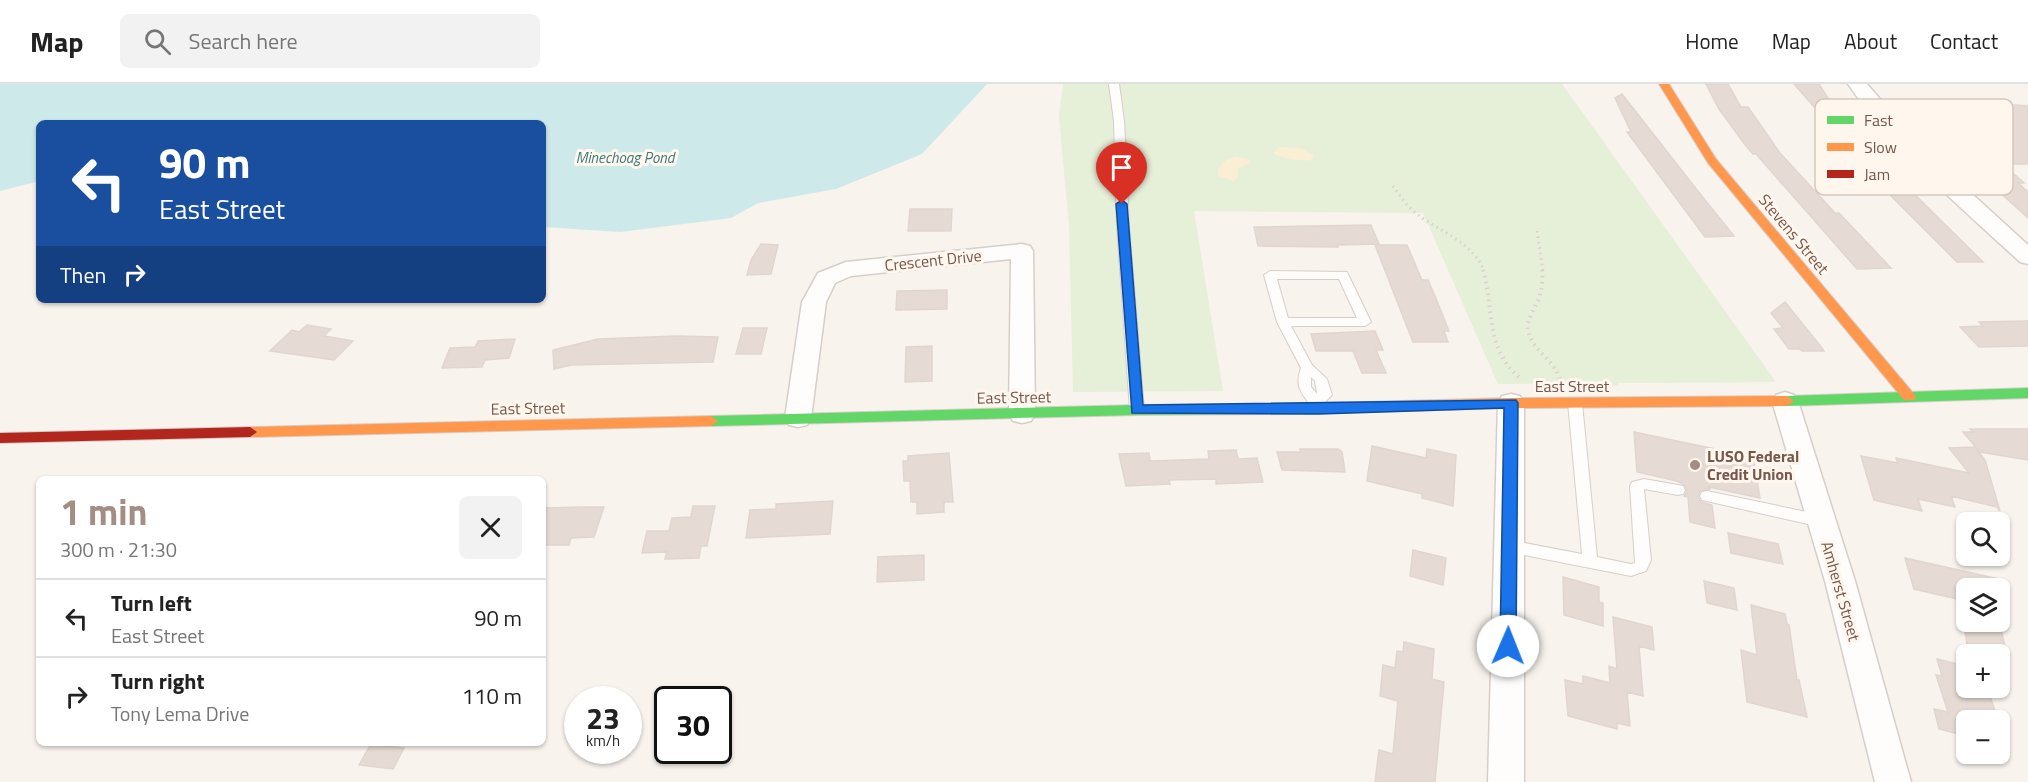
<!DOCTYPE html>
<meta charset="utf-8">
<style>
body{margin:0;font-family:"Titillium Web",sans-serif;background:#f2f2f2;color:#222;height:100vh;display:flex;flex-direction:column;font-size:22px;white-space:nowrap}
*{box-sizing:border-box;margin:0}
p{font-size:20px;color:#767676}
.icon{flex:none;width:33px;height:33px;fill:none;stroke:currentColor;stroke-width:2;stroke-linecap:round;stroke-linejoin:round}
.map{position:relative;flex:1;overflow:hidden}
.sheet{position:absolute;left:36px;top:392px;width:510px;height:270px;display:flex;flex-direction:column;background:#fff;border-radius:9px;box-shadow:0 2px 4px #0004}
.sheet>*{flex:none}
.banner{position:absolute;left:36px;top:36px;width:510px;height:183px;border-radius:9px;box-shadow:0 2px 4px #0004;background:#1a4fa0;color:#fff;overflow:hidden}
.fabs{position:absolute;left:1956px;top:428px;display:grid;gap:12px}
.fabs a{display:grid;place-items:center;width:54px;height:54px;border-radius:9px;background:#fff;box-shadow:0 2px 4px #0004;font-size:30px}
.speed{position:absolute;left:564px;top:602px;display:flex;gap:12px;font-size:30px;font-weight:700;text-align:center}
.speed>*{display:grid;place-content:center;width:78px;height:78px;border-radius:50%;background:#fff;box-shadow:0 2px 4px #0004;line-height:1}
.speed small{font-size:15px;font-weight:400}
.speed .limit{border:3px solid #111;border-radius:9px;background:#fff;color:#111}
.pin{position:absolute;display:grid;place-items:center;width:51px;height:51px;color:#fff;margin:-62px -26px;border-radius:50% 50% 50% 0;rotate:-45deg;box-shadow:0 0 6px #0007}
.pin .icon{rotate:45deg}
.me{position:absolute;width:66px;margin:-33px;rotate:1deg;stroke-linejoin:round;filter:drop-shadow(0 0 4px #0008)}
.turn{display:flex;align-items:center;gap:21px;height:126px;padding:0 24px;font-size:27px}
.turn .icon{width:78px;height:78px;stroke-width:2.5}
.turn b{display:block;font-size:42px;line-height:51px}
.then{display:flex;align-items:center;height:57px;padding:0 24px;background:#0003;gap:12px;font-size:22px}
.round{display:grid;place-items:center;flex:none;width:63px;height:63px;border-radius:9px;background:#f2f2f2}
.head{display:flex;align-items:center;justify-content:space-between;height:102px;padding:0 24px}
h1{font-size:36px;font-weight:700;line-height:45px;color:#a48e84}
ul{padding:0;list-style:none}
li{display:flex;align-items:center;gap:18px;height:78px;padding:0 24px;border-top:2px solid #e0e0e0}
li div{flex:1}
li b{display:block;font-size:22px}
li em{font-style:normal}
header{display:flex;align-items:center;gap:36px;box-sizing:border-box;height:84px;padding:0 30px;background:#fff;border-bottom:2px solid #e0e0e0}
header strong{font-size:28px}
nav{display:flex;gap:33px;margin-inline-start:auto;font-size:21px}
.search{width:420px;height:54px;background:#f2f2f2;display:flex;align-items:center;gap:15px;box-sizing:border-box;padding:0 21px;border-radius:9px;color:#767676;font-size:22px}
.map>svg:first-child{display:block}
.green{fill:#e6efd7}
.sand{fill:#faeed5}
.water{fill:#cde9e9}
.building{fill:#e5dbd4;stroke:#e1d5cf;stroke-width:1.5}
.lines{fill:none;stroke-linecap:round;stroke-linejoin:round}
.lane-casing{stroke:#d6cec9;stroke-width:2}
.street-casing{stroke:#d6cec9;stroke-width:3}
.fast-casing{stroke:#d7cec9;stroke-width:2}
.slow-casing{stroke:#d7cec9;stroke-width:2}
.jam-casing{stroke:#d7cec9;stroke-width:2}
.path-far1{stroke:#dad1ce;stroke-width:3;stroke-dasharray:1.5 4;stroke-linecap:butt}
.path{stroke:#dad1ce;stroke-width:4;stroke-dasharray:1.5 4.5;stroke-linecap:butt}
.lane{fill:#fefdfc;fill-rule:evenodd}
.street{fill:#fefdfc;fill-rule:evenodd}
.fast{fill:#63d668;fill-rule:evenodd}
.slow{fill:#ff974d;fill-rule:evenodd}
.jam{fill:#b3261e;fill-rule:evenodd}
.route{fill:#1a73e8;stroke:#114b97;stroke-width:1.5}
.poi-dot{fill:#a48e84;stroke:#fff7ee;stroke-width:2}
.labels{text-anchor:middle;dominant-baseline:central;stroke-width:6;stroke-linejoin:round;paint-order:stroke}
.far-water-label{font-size:15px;font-style:italic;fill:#3e787c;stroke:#fff7ee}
.street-label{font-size:16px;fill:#77574b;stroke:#fff7ee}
.poi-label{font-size:16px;font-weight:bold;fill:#77574b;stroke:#fff7ee;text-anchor:start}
.key{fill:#fff7ee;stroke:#d6c7bd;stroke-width:1.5}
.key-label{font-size:16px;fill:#77574b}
</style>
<header>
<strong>Map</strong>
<div class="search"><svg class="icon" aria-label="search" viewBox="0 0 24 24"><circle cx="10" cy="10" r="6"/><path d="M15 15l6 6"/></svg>Search here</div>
<nav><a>Home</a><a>Map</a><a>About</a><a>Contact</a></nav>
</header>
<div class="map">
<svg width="2028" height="698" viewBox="0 0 2028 698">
<rect width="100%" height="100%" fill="#f8f3ed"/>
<path class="green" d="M1063 0H1562L1776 298 1618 299 1619 302H1583L1581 299 1498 300 1423 129 1194 127 1223 307 1073 308 1069 142 1059 32Z"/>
<path class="sand" d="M1279 63 1301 64 1314 72 1312 76C1304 78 1278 74 1273 69Z
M1236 72 1250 76V79L1237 85 1238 93 1234 97 1219 92 1218 85 1226 76Z"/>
<path class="water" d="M0 0H987L922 70 836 105 758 119 731 134 620 148 543 143V39H39V97L0 107Z"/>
<path class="building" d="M1706 0H1728L1741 23H1748L1780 69 1835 129H1839L1891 184 1857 185 1756 70H1753L1746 62 1719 25Z
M1794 0H1819L1846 42 1837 49Z
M1622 10 1697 106 1734 152 1705 153 1627 48H1631L1615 14Z
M1977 18 2028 22V80H2003L2024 99H2018L2028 108V134L1995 104H1988L1944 63H1940L1921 43 1903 19 1928 20 1939 35 1993 37Z
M1877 98H1902L1983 178H1957Z
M910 125H952L951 147H908Z
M1371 141 1379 160 1337 161 1338 163 1258 162 1254 143Z
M761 160 778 161 771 190 747 191 751 176Z
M1375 161H1407L1422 196H1428L1437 217 1449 247H1444L1448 258H1413Z
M947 206V225L896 226 897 207Z
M1785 218 1822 264 1824 267H1802L1799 265H1789L1774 245 1783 244 1771 229Z
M2028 237V262L1979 263 1960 243 1983 242 1979 238Z
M307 241 331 245 324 252 353 257 334 276 270 267 292 246 299 248Z
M743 244H767L761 270H736Z
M1375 247 1383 266H1376L1386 289H1362L1353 267H1316L1311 250Z
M677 252 718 253 713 278 571 281 554 285 553 266 598 255Z
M515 255 509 274 485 276 482 283 442 284 450 264 475 263 478 257Z
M932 262V297L905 298 906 263Z
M1970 345H2028V376L1980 368 1963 348H1973Z
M1634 348 1753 373 1760 414 1709 403 1710 405 1700 407 1698 413 1701 418 1712 421 1715 444 1690 438 1688 413 1684 412 1687 407 1685 401 1677 397 1637 388Z
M1372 362 1426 374 1427 365 1456 371 1453 422 1422 414V410L1367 397Z
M1975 363 1985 376 2000 427 1997 423 1951 412 1955 423 1918 415 1922 427 1874 416 1861 372 1898 379 1896 374 1969 389 1949 364Z
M1300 365H1338L1342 368 1345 388 1282 386 1277 368H1301Z
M1236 366 1238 375 1257 374 1263 398 1216 400V395L1169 396 1170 400 1126 402 1119 370 1149 369 1150 377 1209 375 1208 367Z
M949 369 953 418H944V428L917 430V418H911L910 397H904L903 377H908V372Z
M833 417 830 450 746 454 750 426 776 425V420Z
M693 422H715L707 462H701L699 474 665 475 667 468 642 469 647 447H669L672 434 691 433Z
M585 423H604L594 453 571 454 569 461H543V424Z
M1728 449 1778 460 1783 480 1731 469Z
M1413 466 1446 474 1443 501 1410 492Z
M924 471V496L877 498 878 473Z
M1905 474 2004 496 2003 504H1966V517L1914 505Z
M1563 493 1599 503V518L1603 519V542L1564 531Z
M1704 497 1734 504 1737 526 1707 519Z
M1751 521 1785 530 1787 540 1789 541 1797 596H1799L1807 633 1747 618 1741 566 1757 571Z
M1613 533 1652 543 1654 566 1639 562 1643 612 1627 608 1630 642 1617 639V645L1568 632 1565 596 1583 600V592L1610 599 1609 582 1617 585Z
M1963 535 2001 546 2009 578 2000 575V570H1983L1968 566Z
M1404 558 1434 565 1432 595 1444 598 1435 698H1375L1379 666 1393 670 1398 617 1380 612 1383 581 1395 584 1397 567 1403 568Z
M1937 575 1966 582V603H1987L1998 636H1966V652L1939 645 1934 625 1948 628 1936 591 1942 592Z
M371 660 404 664 393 685 359 681Z"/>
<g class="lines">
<defs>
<path id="lane" d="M1109 0H1119L1124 37 1129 142 1144 326 1137 331 1130 326 1117 142 1114 37Z
M1270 187 1347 188 1371 238 1365 242H1291L1312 281 1327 295 1332 311 1323 320 1326 325 1324 328H1314C1305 310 1293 306 1301 284L1277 238 1264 191ZM1277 195H1339L1357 234H1288ZM1311 293 1315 297 1317 310 1311 303Z
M1575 314 1582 319 1597 473 1631 480 1635 479 1630 402 1632 398 1644 395 1678 401 1683 402 1685 406 1683 410 1678 411 1644 405 1651 476 1646 487 1631 492 1509 468 1504 466 1502 462 1504 458 1509 456 1582 470 1568 319Z
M1707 407 1821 431 1826 433 1828 437 1826 441 1821 443 1702 416 1700 412 1702 408Z"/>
<path id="street" d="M1848 0H1867L1923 65 2028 161V180L2020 178C1959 121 1895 69 1848 0Z
M1022 160 1030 162 1033 167 1035 330 1031 337 1022 339 1013 337 1009 330 1011 175 851 192 835 199 826 218 811 334 807 341 798 343 789 341 785 334 802 218 818 189 846 178Z
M1785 308 1794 311 1798 317 1855 497 1911 698H1875L1825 497 1772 317 1776 311Z
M1511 310 1520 312 1524 319V698H1488L1498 319 1502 312Z"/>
<path id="fast" d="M2028 304V314L1787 322 1780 317 1787 312Z
M1289 320 1296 325 1289 330 1137 331 711 342 704 337 711 332 1137 321Z"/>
<path id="slow" d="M1659 0H1669L1716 75 1914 310 1916 313 1914 316H1904L1708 79Z
M1787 312 1794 317 1787 322 1511 324 1289 330 1282 325 1289 320 1511 314Z
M711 332 718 337 711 342 250 353 243 348 250 343Z"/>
<path id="jam" d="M250 343 257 348 250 353 0 359V349Z"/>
</defs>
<use href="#lane" class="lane-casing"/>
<use href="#street" class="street-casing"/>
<use href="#fast" class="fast-casing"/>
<use href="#slow" class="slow-casing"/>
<use href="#jam" class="jam-casing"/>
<path class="path-far1" d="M1393 102C1400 112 1407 123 1417 130 1440 148 1473 158 1484 187
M1537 147 1543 187"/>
<path class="path" d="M1483 186C1495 227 1484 264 1521 295
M1542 186C1543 195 1542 205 1539 214 1535 224 1527 234 1528 245 1530 266 1555 275 1560 296"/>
<use href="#lane" class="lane"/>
<use href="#street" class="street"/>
<use href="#fast" class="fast"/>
<use href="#slow" class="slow"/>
<use href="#jam" class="jam"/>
</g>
<path class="route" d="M1122 116 1127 120 1143 321 1516 316 1518 319 1516 562 1514 567 1508 569 1503 567 1500 562 1504 324 1319 330 1132 329 1116 120Z"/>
<circle class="poi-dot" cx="1695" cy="381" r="6"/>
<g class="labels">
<g class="far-water-label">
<text x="625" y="73">Minechoag Pond</text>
</g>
<g class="street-label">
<text transform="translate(1794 150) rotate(50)">Stevens Street</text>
<text transform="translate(933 176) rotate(-6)">Crescent Drive</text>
<text x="1572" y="302">East Street</text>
<text transform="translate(1014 313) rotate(-1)">East Street</text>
<text transform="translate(528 324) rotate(-1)">East Street</text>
<text transform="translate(1841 507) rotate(74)">Amherst Street</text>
</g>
<g class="poi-label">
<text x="1707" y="372">LUSO Federal<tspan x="1707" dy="18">Credit Union</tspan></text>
</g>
</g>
<rect x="1815" y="15" width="198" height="96" rx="9" class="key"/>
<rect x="1827" y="32" width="27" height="8" fill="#63d668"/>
<rect x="1827" y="59" width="27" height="8" fill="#ff974d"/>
<rect x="1827" y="86" width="27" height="8" fill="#b3261e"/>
<g class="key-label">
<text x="1864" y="42">Fast</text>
<text x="1864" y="69">Slow</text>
<text x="1864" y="96">Jam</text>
</g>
</svg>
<div class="fabs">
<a><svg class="icon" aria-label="search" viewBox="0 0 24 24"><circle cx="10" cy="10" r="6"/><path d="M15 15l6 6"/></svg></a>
<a><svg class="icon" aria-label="layers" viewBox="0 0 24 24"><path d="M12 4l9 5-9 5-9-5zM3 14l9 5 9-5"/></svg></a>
<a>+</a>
<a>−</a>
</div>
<div class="speed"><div>23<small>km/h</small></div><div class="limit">30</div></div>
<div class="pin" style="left:1122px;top:120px;background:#d93025"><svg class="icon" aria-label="arrive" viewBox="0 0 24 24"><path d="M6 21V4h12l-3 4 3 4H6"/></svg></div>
<svg class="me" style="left:1508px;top:562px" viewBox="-20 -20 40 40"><circle r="19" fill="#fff"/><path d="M0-13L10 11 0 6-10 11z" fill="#1a73e8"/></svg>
<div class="banner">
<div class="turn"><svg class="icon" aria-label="left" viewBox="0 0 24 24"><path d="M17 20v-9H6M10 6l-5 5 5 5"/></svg><div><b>90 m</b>East Street</div></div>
<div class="then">Then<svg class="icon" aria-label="right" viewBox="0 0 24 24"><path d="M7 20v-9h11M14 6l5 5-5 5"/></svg></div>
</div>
<section class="sheet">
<div class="head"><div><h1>1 min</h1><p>300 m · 21:30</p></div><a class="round"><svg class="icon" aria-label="close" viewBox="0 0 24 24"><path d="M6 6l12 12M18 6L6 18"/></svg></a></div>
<ul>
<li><svg class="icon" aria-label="left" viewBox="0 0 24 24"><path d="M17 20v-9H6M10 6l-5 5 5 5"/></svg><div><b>Turn left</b><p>East Street</p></div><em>90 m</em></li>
<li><svg class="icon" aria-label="right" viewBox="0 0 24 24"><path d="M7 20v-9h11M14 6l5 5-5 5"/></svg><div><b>Turn right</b><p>Tony Lema Drive</p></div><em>110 m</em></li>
</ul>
</section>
</div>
